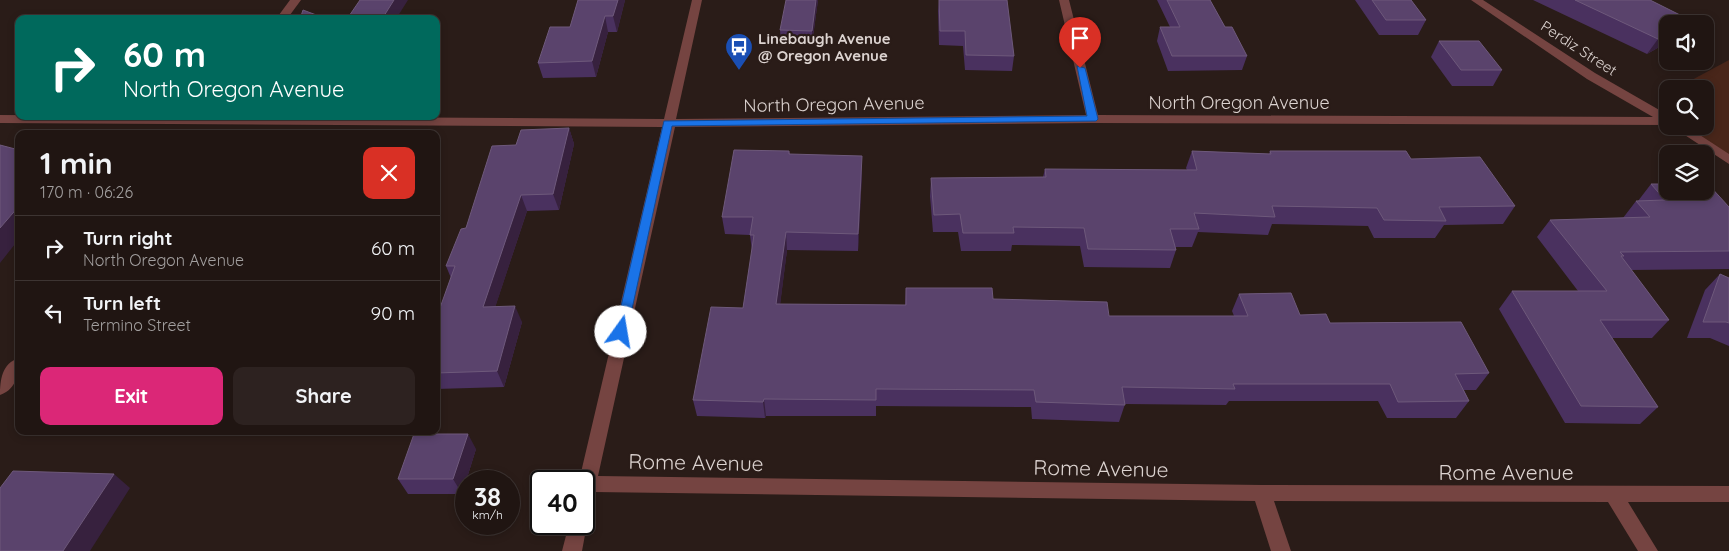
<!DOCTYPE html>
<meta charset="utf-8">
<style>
body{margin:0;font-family:Quicksand,sans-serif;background:#2d2220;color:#f1f3f6;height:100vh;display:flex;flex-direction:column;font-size:19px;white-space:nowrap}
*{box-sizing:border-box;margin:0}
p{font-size:16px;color:#a29f9f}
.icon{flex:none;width:28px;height:28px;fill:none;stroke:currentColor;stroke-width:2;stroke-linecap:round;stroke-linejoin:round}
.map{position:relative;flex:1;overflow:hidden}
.sheet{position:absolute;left:15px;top:130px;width:425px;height:305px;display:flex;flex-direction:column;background:#201512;border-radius:10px;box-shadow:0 2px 8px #0003,0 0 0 1px #3d3432}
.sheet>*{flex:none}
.hud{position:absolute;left:15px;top:15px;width:425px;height:105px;border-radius:10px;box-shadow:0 2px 8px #0003,0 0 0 1px #3d3432;background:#00695c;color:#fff;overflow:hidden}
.buttons{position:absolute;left:1659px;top:15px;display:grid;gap:10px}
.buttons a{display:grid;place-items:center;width:55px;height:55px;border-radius:10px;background:#201512;box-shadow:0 2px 8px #0003,0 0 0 1px #3d3432;font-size:25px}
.speed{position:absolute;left:455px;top:470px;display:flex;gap:10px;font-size:25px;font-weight:700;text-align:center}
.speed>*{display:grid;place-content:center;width:65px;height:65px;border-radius:50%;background:#201512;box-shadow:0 2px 8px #0003,0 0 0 1px #3d3432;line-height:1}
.speed small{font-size:12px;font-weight:400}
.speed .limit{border:2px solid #111;border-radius:8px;background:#fff;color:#111}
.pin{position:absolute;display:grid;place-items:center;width:42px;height:42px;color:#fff;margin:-51px -21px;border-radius:50% 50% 50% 0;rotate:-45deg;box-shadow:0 0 5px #0007}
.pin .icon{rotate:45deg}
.me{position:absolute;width:55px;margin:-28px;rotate:13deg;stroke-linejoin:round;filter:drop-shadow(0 0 4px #0008)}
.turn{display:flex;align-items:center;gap:18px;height:105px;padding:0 25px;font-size:22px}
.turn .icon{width:65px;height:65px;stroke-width:2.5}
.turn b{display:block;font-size:35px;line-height:42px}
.round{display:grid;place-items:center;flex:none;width:52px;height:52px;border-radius:10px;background:#2d2220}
.overview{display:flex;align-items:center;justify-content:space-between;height:85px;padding:0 25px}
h1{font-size:30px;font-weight:700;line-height:38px}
.primary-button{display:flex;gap:10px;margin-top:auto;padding:10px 25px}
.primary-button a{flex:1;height:58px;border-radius:10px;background:#db2777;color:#fff;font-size:20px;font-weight:700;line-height:58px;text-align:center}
.primary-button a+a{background:#2d2220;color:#f1f3f6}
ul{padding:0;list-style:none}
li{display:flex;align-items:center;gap:15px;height:65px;padding:0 25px;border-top:1px solid #3d3432}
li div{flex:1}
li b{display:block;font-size:19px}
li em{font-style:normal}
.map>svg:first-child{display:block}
.green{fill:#49261a}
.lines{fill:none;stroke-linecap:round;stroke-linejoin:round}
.minor{fill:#754441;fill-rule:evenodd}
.wall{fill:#4a315f}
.shaded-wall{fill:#37213e}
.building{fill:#5a436c;stroke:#6e597b}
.route{fill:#1a73e8;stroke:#114b97}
.labels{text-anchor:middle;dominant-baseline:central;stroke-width:4.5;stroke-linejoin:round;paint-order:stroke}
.far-poi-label{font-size:15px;font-weight:bold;fill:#dcd3d0;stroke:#2a1c18;text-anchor:start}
.far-street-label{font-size:15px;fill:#dcd3d0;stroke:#2a1c18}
.street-label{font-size:18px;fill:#dcd3d0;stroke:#2a1c18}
.near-street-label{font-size:21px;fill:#dcd3d0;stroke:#2a1c18}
</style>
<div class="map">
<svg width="1729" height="551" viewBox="0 0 1729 551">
<rect width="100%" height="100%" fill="#2a1c18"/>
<path class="green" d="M1729 60V156L1677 126H1705V89H1675Z"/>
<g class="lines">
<path class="minor" d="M290 0H301L287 19H276Z
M692 0H702L676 119 1086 115 1059 0H1069L1098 115 1653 117 1587 79 1471 0H1483L1595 73 1668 115V125L1093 123 675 127 598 476 1262 485 1729 486V502H1628L1658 551H1638L1608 502 1274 501 1291 551H1271L1255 501 594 492 590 504 584 506V481H579L662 127 0 123V115L664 119Z
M1671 126H1686L1729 154V164Z
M19 358C19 373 17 389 0 395 0 380 2 363 19 358Z
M584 518 587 524 582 551H562L569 524H584Z"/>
</g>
<path class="wall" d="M578 0H625L617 32H608L596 77 543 78 538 63 570 27Z
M818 0 812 44 781 43 780 30Z
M939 0 1014 56 1012 71 965 70 963 46 939 45 938 11Z
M1157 0H1210L1225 27 1247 56 1242 70 1168 71 1157 41 1160 27H1170Z
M1355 0H1411L1426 20 1418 35H1379Z
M1533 0H1650L1668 24V42L1647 54Z
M1439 41 1502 70 1493 86H1452L1431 57Z
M569 128 574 144 559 210 527 211 495 307 522 322 504 387 436 389V319L451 278 446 266 466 228 516 145Z
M789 151 790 154 862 173 858 251 787 250 780 304 905 305 906 288 993 299 1109 316H1234L1232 311 1239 294 1300 315 1330 323 1489 373 1476 390H1464L1469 401 1456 418H1387L1378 401H1229L1226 405 1125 404 1119 422 1032 419 1031 407 876 406V416H766L765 418 697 416 693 400 743 308 752 251 750 235 725 234 722 217Z
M1192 151 1269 154 1270 151 1411 159 1515 206 1503 224 1444 225 1435 238H1374L1368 226 1272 224 1268 235 1198 232 1192 247H1175L1176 250 1170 268 1084 267 1080 246 1012 245 1011 251H961L958 232H933L930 196 931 178 1043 177 1045 169 1187 170 1186 168Z
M1651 184 1729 207V269L1631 270 1669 320 1652 338H1611L1658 407 1640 424 1565 423 1499 309 1512 291H1578L1537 237 1550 220 1623 218 1636 201H1638Z
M1720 274 1729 278V346L1710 338H1687L1705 290Z
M476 449 462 494H408L398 479Z"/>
<path class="shaded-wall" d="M394 0H408L396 19H382Z
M618 0H625L617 32 613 16Z
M816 0H818L812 44V31Z
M605 16 608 32 596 77 592 61Z
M1668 33V42L1647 54 1658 39Z
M569 128 574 144 559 210 553 194Z
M862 156V173L858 251V234Z
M521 195 527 211 490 323 483 307Z
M19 206V239L0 263V228Z
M786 232 787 250 778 322 776 304Z
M515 306 522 322 504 387 497 371Z
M764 399 766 416 765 418 763 402Z
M468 434 476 449 462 494 453 479Z
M114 474 130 488 90 551H63Z"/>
<path class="building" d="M360 0H394L382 19H347Z
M578 0H618L613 16H605L592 61 538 63 550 27H570Z
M786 0H816L812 31 780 30Z
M939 0H1007L1014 56 966 55 965 31H940Z
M1167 0H1210L1225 27H1232L1247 56H1172L1160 27H1180Z
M1372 0H1411L1426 20H1386Z
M1575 0H1650L1690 20 1684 24H1668V33L1658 39Z
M303 10 327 19H300Z
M1439 41H1479L1502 70H1461Z
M569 128 553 194 521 195 483 307 515 306 497 371 436 373V319L455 266H446L461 229 466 228 492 146 516 145 521 130Z
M0 145 19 150V206L0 228Z
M734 150 789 151V154L862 156 858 234 786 232 776 304 906 305V288H992L993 299 1107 302 1109 316H1248L1239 294 1291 293 1300 315 1326 314 1330 323 1461 322 1489 373 1455 374 1469 401 1398 402 1390 384H1233L1235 389 1122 387 1125 405 1036 402 1034 390 876 389V400L764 399 763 402 693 400 711 307 743 308 754 235H750L753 217H722Z
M1192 151 1271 154 1270 151H1406L1411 159 1480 157 1515 206 1439 207 1446 221 1384 220 1377 208 1272 206 1275 217 1194 213 1199 229H1170L1176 250 1088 249 1084 228 1013 227 1014 233H963L960 214 934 215 931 178 1046 177 1045 169 1197 170Z
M1651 184H1668V191H1705V184H1708L1729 207V251L1620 252 1624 256H1621L1669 320H1600L1658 407 1581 406 1512 291H1607L1550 220 1650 217 1636 201 1665 200Z
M1720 274 1729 278V323L1726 322H1703Z
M414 434H468L453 479H398Z
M13 471 114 474 63 551H0V488Z"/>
<path class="route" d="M1077 66 1085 68 1098 119 1096 121 672 126 627 332 625 335H617L615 332 664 121 1087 116Z"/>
<defs>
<symbol id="bus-pin" viewBox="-11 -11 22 30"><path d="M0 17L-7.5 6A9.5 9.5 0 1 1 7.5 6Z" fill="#1a4fb4" stroke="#2a1c18"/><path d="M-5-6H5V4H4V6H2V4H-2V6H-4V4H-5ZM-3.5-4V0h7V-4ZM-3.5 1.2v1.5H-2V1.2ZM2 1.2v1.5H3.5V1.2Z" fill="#fff"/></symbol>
</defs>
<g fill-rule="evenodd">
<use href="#bus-pin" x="723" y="31" width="32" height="43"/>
</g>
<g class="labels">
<g class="far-poi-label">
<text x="758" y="38">Linebaugh Avenue<tspan x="758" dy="17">@ Oregon Avenue</tspan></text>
</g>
<g class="far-street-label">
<text transform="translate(1579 48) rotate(33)">Perdiz Street</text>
</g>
<g class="street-label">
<text x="1239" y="102">North Oregon Avenue</text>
<text transform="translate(834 104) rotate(-1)">North Oregon Avenue</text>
</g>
<g class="near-street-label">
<text transform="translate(696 462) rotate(1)">Rome Avenue</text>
<text transform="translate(1101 468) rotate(1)">Rome Avenue</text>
<text x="1506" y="472">Rome Avenue</text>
</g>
</g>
</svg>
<div class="buttons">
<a><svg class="icon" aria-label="sound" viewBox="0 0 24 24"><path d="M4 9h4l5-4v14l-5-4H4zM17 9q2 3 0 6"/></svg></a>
<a><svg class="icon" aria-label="search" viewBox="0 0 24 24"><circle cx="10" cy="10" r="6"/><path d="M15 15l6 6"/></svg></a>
<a><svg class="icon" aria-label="layers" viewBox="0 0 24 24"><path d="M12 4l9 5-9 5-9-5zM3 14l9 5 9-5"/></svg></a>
</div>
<div class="speed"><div>38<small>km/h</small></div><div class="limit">40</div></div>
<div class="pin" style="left:1080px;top:68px;background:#d93025"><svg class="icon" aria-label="arrive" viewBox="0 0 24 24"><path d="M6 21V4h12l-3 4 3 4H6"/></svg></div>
<svg class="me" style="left:621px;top:332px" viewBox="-20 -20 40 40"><circle r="19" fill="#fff"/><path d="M0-13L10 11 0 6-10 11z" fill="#1a73e8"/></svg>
<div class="hud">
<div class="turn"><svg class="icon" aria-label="right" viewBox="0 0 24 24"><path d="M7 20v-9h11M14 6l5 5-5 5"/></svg><div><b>60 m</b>North Oregon Avenue</div></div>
</div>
<section class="sheet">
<div class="overview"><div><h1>1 min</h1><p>170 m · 06:26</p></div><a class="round" style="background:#d93025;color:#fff"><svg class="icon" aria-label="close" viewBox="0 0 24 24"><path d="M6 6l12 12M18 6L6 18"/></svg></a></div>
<ul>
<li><svg class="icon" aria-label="right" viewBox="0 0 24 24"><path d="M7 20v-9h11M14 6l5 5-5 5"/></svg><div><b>Turn right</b><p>North Oregon Avenue</p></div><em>60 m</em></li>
<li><svg class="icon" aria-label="left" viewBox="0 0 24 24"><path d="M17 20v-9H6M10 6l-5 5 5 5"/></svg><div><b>Turn left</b><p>Termino Street</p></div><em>90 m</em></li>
</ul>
<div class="primary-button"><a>Exit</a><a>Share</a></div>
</section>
</div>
